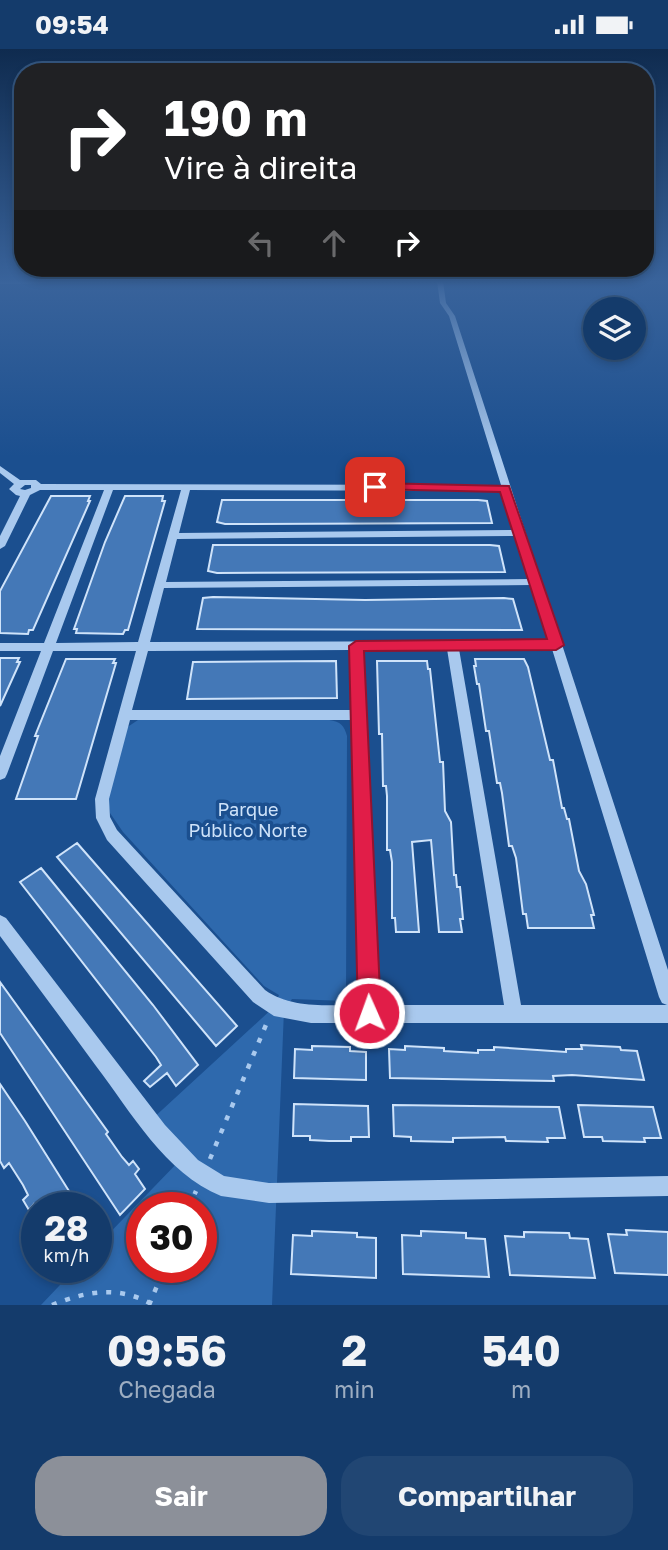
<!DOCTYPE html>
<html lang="pt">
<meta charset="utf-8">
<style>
body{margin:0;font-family:"Golos Text",sans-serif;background:#214673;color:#f1f3f6;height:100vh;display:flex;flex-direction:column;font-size:26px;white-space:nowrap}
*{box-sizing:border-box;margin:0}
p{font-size:23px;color:#9dadc1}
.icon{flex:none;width:38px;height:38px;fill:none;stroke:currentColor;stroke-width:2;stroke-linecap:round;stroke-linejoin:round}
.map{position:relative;height:1256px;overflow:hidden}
.sheet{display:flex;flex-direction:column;background:#143b6b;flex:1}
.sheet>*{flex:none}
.guide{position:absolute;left:14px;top:14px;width:640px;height:214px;border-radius:28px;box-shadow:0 4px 10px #0003,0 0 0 2px #33557e;background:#202124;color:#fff;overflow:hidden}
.tools{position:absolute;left:583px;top:248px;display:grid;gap:14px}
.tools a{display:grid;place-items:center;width:63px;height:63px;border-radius:50%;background:#143b6b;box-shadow:0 4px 10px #0003,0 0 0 2px #33557e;font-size:35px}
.speed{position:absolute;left:21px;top:1143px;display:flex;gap:14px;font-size:35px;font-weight:700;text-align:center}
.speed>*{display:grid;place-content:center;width:91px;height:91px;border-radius:50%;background:#143b6b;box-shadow:0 4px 10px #0003,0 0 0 2px #33557e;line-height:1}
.speed small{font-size:18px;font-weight:400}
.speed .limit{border:10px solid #d22;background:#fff;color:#111}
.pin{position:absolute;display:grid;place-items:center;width:60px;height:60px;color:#fff;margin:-30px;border-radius:14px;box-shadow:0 4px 10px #0006}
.me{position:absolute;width:77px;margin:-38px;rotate:358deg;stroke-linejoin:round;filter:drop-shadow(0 0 5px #0008)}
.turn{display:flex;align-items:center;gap:24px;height:147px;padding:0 35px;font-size:32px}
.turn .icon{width:91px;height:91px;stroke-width:2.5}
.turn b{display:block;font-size:49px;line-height:60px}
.lanes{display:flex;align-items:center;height:66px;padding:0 35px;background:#0003;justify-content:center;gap:35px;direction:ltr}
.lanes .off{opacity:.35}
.eta{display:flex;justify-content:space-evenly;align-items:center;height:119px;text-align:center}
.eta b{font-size:42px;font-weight:700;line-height:49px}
.action{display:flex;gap:14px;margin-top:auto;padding:14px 35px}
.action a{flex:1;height:80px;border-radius:28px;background:#8c9099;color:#fff;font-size:28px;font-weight:700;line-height:80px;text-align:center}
.action a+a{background:#214673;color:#f1f3f6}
.status{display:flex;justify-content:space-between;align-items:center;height:49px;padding:0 35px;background:#143b6b;direction:ltr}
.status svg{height:19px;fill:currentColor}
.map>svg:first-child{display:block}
.green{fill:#2e69ad;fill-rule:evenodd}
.building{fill:#4478b7;stroke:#cfe3fa;stroke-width:2}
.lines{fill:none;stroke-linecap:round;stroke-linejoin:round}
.path{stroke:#a9c9ee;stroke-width:4.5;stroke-dasharray:5 9;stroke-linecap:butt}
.minor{fill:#a9c9ee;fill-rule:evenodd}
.route{fill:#e11d48;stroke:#92132f;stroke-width:2}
.labels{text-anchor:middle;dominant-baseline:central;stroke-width:7;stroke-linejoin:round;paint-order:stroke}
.park-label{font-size:18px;fill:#cfe3fa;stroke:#1b4f8f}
</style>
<div class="status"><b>09:54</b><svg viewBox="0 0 49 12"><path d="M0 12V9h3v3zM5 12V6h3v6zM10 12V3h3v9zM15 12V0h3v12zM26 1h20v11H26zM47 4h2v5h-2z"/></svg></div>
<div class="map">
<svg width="668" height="1256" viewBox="0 0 668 1256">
<rect width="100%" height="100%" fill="#1b4f8f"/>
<path class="green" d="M138 671H329C341 673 344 676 347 687L346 952 292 950 284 961 272 1256H41L77 1218H96V1198L182 1109 150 1072 274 958 279 946 264 937 123 783 110 764 108 752 126 679ZM142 1158H201V1218H142Z"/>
<path class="building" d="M51 447H90L88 452H90L33 581H29L28 585 0 584V542Z
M125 447H163L162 452H165L128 581H125L123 585 76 584 77 580H74L105 493Z
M222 451H478L487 452 492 474 225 475 217 473Z
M213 496H490L499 497 505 523 217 524 208 522Z
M213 548 365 551 504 549 513 550 522 581 197 580 203 549Z
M0 609H19L17 613H20L0 657Z
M66 610H115L113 614H116L76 750H16L38 687H35Z
M475 610H524L528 618 550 711H553L562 759H564L567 770H569L579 822 586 835 594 866H591L594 879H528L526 865H523L516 809 512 797H509L502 744 500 734H497L489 682H486L479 635H477L474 617H476Z
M336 612 337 649 187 650 193 613Z
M377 612H427L428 620H430L440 713H443L445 762 451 773 454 826H456L457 838H460L463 870H460L462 883H439L431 791 412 793 419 883H396L395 869H392V813L390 801H387V747L386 737H383L382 685H379Z
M77 794 237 977 216 997 57 808Z
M41 819 153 956 198 1016 176 1037 167 1024 150 1038 144 1032 161 1016 156 1008 20 833Z
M0 933 108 1083 106 1085 122 1108 129 1116 133 1112 139 1120 135 1125 145 1140 120 1166 0 984Z
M581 996 620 998 621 1001 637 1002 644 1031 572 1026 553 1027 554 1032 390 1029 389 1000 405 1001V997L444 999V1002L478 1004V1001H494V998L566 1003V1000H582Z
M312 997 350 998V1002L366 1003V1031L294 1029 295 1000 312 1001Z
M0 1035 25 1072 79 1158H36L34 1155 29 1161 23 1151 28 1146 23 1136 9 1114 4 1119 0 1112Z
M294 1055 368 1057 369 1088H351V1092H329L310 1091V1087H293Z
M393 1056 559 1058 565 1089H547L548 1093 506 1092 505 1088 453 1089V1093L411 1092V1088L394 1087Z
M578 1056 653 1058 661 1089H644L645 1093 603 1092 602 1088H584Z
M626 1181 668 1183V1226L615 1224 608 1185 627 1186Z
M312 1182 357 1184V1188L376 1189V1229L291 1225 293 1186 312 1187Z
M421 1182 466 1184V1189L485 1190 489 1228 403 1225 402 1186 421 1187Z
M524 1183 569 1184 570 1189 588 1190 595 1229 510 1226 505 1187 524 1188Z"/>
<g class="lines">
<path class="path" d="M210 1110 268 971
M189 1158 196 1142
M52 1256C87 1242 119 1236 153 1256
M149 1256 165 1218"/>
<path class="minor" d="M0 232H195L0 235Z
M437 232H443L446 254 455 267 668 921V974H311L274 967 253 953 107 791 96 769 95 750 136 602H53L7 725 5 729 0 731V707L41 602H0V594H44L104 441H40L30 446 5 497 0 500V487L20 447 16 446 9 440 14 435 0 424V417L20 431H36L41 435 501 436 449 267 440 254ZM25 436H31V439L25 441 20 440ZM113 441H181L138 593 56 594ZM190 441 503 442 515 481 179 484ZM517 487 530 530 166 533 177 490ZM532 536 549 592 150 593 164 539ZM447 600 504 956H378L362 601ZM459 600H552L659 948 662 954 667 956H521ZM350 601 352 661H132L148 602ZM130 671H352L360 956C328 956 292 960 265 941L117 781 110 768 109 750Z
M0 866 6 869 165 1076 198 1111 224 1127 269 1134 668 1127V1147L269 1154 221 1147C165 1124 131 1063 96 1017 64 973 32 930 0 887Z"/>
</g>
<linearGradient id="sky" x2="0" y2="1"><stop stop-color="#0f2b4f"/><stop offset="0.57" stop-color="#39639b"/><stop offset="1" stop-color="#39639b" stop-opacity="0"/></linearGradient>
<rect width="668" height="408" fill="url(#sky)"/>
<path class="route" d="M375 434 509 437 564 596 556 601 364 602 381 964 377 973 369 976 361 973 358 964 349 597 356 592 547 590 500 443 371 440V435Z"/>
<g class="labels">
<g class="park-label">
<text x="248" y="760">Parque<tspan x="248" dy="21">Público Norte</tspan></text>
</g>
</g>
</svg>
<div class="tools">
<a><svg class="icon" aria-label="layers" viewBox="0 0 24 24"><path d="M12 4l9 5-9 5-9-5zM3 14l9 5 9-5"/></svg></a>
</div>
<div class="speed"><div>28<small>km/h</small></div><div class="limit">30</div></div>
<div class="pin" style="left:375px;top:438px;background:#d93025"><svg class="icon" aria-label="arrive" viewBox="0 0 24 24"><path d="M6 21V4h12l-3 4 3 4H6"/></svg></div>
<svg class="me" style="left:369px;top:964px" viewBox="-20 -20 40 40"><circle r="17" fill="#e11d48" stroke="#fff" stroke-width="3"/><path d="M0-11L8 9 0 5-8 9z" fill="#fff"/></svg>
<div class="guide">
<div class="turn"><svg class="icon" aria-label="right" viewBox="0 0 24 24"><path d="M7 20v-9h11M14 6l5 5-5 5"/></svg><div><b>190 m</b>Vire à direita</div></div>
<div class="lanes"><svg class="icon off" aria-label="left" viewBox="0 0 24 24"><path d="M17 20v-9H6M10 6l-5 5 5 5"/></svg><svg class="icon off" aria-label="ahead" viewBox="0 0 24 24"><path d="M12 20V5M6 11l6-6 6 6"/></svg><svg class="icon" aria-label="right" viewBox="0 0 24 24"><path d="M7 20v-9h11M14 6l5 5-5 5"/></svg></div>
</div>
</div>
<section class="sheet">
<div class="eta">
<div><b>09:56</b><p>Chegada</p></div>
<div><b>2</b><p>min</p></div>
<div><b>540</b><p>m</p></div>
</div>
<div class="action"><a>Sair</a><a>Compartilhar</a></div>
</section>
